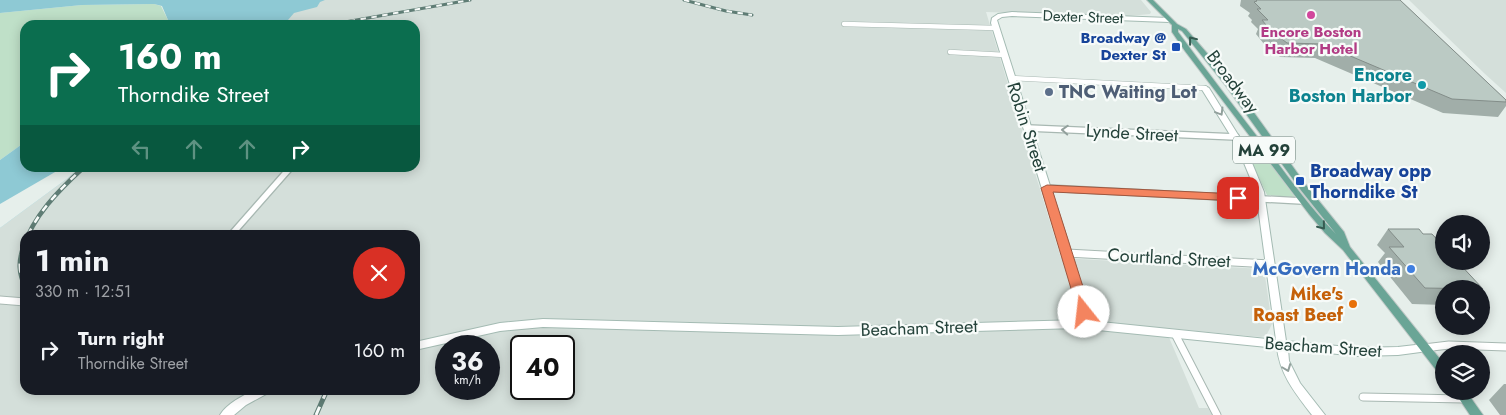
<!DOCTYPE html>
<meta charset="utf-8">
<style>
body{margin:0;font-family:Jost,sans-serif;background:#20242c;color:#f1f3f6;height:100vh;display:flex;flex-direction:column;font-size:19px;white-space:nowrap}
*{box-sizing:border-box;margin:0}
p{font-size:16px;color:#9ea1a6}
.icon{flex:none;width:28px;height:28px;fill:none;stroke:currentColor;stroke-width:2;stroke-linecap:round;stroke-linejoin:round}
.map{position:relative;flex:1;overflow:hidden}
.side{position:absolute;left:20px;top:230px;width:400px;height:165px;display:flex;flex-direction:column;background:#171b24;border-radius:15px;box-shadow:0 2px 12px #0003}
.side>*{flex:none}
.guide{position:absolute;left:20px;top:20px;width:400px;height:152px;border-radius:15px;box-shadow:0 2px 12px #0003;background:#0b6e4f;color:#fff;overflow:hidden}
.fabs{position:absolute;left:1435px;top:215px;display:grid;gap:10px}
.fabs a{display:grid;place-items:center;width:55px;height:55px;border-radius:50%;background:#171b24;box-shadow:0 2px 12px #0003;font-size:25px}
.speed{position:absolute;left:435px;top:335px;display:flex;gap:10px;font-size:25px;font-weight:700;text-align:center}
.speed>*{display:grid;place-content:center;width:65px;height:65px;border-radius:50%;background:#171b24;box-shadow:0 2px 12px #0003;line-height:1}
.speed small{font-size:12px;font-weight:400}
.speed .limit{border:2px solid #111;border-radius:8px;background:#fff;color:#111}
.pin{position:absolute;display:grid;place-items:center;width:42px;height:42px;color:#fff;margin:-21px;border-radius:10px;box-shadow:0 2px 8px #0006}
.me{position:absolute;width:55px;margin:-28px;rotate:344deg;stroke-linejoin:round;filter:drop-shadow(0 0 4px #0008)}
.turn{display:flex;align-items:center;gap:18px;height:105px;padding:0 15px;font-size:22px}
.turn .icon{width:65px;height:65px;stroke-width:2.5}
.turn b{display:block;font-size:35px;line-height:42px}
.lanes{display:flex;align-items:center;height:48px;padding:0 15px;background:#0003;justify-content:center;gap:25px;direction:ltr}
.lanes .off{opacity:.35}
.round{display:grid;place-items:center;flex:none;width:52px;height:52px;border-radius:26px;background:#20242c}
.head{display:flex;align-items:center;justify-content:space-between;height:85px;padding:0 15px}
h1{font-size:30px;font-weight:700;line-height:38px}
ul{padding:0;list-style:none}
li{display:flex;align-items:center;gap:15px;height:70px;padding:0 15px}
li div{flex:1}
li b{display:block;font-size:19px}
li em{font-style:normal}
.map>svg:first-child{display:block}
.built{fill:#d4dfda;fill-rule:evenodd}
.green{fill:#bfe0c8}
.water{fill:#8ec9d4}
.pier{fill:#e6efeb}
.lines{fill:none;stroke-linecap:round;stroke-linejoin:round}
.street-far2-casing{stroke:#a8b8b2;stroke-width:5.5}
.street-far1-casing{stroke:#a8b8b2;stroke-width:8}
.street-casing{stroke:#a8b8b2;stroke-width:9}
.secondary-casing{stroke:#a4bbb3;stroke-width:2}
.primary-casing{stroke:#c2cac8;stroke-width:2}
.street-far2{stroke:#fff;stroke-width:4.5}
.street-far1{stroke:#fff;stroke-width:5.5}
.street{stroke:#fff;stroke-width:7}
.secondary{fill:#fff;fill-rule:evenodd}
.primary{fill:#6aa596;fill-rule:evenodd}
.rail-far2-casing{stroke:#5f7d75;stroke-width:3}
.rail-far1-casing{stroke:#5f7d75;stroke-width:4.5}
.rail-casing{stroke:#5f7d75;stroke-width:5}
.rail-far2{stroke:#f7fbf9;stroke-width:2;stroke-dasharray:5.5;stroke-linecap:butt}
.rail-far1{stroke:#f7fbf9;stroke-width:2.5;stroke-dasharray:7;stroke-linecap:butt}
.rail{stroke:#f7fbf9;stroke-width:3;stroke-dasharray:9;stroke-linecap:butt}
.wall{fill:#a1aea9}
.building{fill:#bbcac4;stroke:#838d89}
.oneway{stroke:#365b51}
.oneway2{stroke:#92a09c}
.route{fill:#f4845f;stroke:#9f563e}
.hotel-dot{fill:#d1479c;stroke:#f7fbf9;stroke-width:2}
.transit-dot{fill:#1a4fb4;stroke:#f7fbf9;stroke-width:2}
.culture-dot{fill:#0f9aa8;stroke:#f7fbf9;stroke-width:2}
.service-dot{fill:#5c6f8a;stroke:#f7fbf9;stroke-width:2}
.shop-dot{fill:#3f7fe0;stroke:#f7fbf9;stroke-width:2}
.food-dot{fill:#e8710a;stroke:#f7fbf9;stroke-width:2}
.labels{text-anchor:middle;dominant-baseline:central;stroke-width:4.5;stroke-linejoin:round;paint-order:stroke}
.far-street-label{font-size:15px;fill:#24423a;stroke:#f7fbf9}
.far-hotel-label{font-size:15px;font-weight:bold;fill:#b23c85;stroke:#f7fbf9}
.far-transit-label{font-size:15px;font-weight:bold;fill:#164399;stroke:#f7fbf9;text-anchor:end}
.shield{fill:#f7fbf9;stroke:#637a73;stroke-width:1}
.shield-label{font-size:16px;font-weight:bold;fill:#24423a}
.culture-label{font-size:18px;font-weight:bold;fill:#0d838f;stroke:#f7fbf9;text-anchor:end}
.street-label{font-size:18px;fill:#24423a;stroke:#f7fbf9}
.service-label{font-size:18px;font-weight:bold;fill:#4e5e75;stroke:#f7fbf9;text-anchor:start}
.transit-label{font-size:18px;font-weight:bold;fill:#164399;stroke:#f7fbf9;text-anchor:start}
.shop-label{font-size:18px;font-weight:bold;fill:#366cbe;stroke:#f7fbf9;text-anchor:end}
.food-label{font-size:18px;font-weight:bold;fill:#c56008;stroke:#f7fbf9;text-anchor:end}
</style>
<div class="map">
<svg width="1506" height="415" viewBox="0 0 1506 415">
<rect width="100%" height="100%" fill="#e6efeb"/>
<path class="built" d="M248 0H1141L1151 12 1150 14 1129 16 986 12 1061 258 1264 269 1272 324 1266 336 1261 337 1165 328 1199 408H1208L1212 415H0V228L68 178 79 168H415V25H230ZM25 235H415V390H25ZM446 346H489V389H446ZM521 346H564V389H521Z
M1409 0H1506V93L1484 73Z"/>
<path class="green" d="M154 4 161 6 168 20 160 25H25V142L0 160V13L82 5Z
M1245 140H1252L1295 197 1267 195 1243 143Z"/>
<path class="water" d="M0 0H325L320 2 317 7 294 13 288 20 271 25H160L168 20 162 6 154 4 82 5 0 13Z
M25 142V168H79L68 178 0 228V160Z"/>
<path class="pier" d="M62 168H79L68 178 0 228V204Z"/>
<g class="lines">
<defs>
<path id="street-far2" d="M844 24 996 28
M950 52 1005 55
M1012 78 1205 88"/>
<path id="street-far1" d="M1028 128 1236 137
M1047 188 1302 201
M231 235 290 168"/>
<path id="street" d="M1067 253 1270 264
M0 300 25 302
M1175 334 1217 415
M1424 348 1449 345 1506 347
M1363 397 1464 399"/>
<path id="secondary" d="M1012 12 1169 18 1172 20 1169 22 1012 16 1002 17 997 20 1076 267 1091 321 1276 340 1256 192 1237 146 1201 88 1205 86 1209 88 1245 146 1264 192 1286 341 1358 348 1398 347 1424 344 1428 345 1429 348 1428 351 1398 355 1358 356 1288 349 1289 361 1300 383 1325 415H1312C1296 394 1280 375 1277 348L1078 328 838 335 543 327 500 331 415 350V342L500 323 543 319 838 327 1081 320 1066 267 991 23 992 18 998 14Z
M254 390H270L268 393 246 405 234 415H220C227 403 243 396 254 390Z"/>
<path id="primary" d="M1147 0H1153L1177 24 1186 29 1232 82 1306 185 1344 232 1350 247 1444 364V376L1440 375 1343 250 1325 233 1309 214 1185 51 1172 32V25ZM1178 29 1182 31 1226 86 1300 189 1336 234C1312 210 1293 183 1273 157 1241 116 1209 74 1178 32Z
M1454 391H1466L1483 415H1470Z"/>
</defs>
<use href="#street-far2" class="street-far2-casing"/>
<use href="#street-far1" class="street-far1-casing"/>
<use href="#street" class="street-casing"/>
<use href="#secondary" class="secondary-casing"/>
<use href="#primary" class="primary-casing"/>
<use href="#street-far2" class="street-far2"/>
<use href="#street-far1" class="street-far1"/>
<use href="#street" class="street"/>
<use href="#secondary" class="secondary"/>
<use href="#primary" class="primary"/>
<defs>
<path id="rail-far2" d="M684 0 726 11 752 15
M328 25 470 0"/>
<path id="rail-far1" d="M23 248C33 216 59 190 83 168"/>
<path id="rail" d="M24 246C18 262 19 272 25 287
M316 415 327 390"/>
</defs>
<use href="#rail-far2" class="rail-far2-casing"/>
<use href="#rail-far1" class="rail-far1-casing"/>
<use href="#rail" class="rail-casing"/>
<use href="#rail-far2" class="rail-far2"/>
<use href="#rail-far1" class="rail-far1"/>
<use href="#rail" class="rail"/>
</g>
<path class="wall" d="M1241 0H1400L1506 100V106L1498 117 1443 113 1315 58 1280 57 1264 44 1256 34 1258 29 1251 22 1252 20 1248 16 1250 13 1240 6Z
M1388 229 1423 234 1483 289 1481 290V289H1444V305L1412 304 1378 262 1385 253 1377 245Z
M1504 384H1506V415H1500L1489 400Z"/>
<path class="building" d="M1256 0H1400L1506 100V102L1452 99 1322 44 1287 43 1270 30 1262 20H1268L1257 9H1261L1254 2 1257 1Z
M1388 229H1419L1423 234H1432L1444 247V261H1457L1483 289 1425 288 1389 247H1404Z"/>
<defs><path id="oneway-chevron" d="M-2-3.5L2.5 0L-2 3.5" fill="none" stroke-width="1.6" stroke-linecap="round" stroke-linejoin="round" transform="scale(1.25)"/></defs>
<g class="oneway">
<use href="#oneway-chevron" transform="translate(1192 40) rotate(-128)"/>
<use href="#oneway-chevron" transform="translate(1322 226) rotate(51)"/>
</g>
<g class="oneway2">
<use href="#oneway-chevron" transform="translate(1220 112) rotate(59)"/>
<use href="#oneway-chevron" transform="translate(1065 130) rotate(-177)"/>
<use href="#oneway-chevron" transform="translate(1287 368) rotate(69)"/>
</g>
<path class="route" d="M1047 185 1238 194 1243 198 1238 201 1053 192 1091 312 1089 315H1080L1078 312 1041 188Z"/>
<circle class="hotel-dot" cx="1311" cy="15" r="5"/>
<g class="transit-dot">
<rect x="1171" y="42" width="10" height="10" rx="2.5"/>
<rect x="1295" y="176" width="10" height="10" rx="2.5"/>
</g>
<circle class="culture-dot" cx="1422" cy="85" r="5"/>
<circle class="service-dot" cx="1049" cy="92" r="5"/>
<circle class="shop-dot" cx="1411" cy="269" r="5"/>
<circle class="food-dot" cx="1353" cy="304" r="5"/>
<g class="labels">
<g class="far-street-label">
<text transform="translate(1083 17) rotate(2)">Dexter Street</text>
</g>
<g class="far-hotel-label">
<text x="1311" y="32">Encore Boston<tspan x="1311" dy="17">Harbor Hotel</tspan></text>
</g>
<g class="far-transit-label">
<text x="1166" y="38">Broadway @<tspan x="1166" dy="17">Dexter St</tspan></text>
</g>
<rect class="shield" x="1233" y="136.5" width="62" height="27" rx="4"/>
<g class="shield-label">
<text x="1264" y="150">MA 99</text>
</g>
<g class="culture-label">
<text x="1412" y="75">Encore<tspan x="1412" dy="21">Boston Harbor</tspan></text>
</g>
<g class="street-label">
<text transform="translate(1233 82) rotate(53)">Broadway</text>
<text transform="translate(1027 127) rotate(72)">Robin Street</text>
<text transform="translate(1132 133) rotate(3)">Lynde Street</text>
<text transform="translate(1169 258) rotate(3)">Courtland Street</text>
<text transform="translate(919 328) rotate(-2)">Beacham Street</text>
<text transform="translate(1323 347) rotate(4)">Beacham Street</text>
</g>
<g class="service-label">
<text x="1059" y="92">TNC Waiting Lot</text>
</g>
<g class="transit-label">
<text x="1310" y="171">Broadway opp<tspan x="1310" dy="21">Thorndike St</tspan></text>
</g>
<g class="shop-label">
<text x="1401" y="269">McGovern Honda</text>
</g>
<g class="food-label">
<text x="1343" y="294">Mike's<tspan x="1343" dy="21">Roast Beef</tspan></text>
</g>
</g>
</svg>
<div class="fabs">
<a><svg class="icon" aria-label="sound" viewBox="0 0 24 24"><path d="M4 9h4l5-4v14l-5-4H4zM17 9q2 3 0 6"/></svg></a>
<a><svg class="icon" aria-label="search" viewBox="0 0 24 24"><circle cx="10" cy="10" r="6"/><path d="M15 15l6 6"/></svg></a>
<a><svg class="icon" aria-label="layers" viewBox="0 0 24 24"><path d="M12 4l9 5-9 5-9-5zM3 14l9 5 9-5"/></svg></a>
</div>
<div class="speed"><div>36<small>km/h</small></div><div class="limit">40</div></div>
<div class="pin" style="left:1238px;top:198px;background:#d93025"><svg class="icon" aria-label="arrive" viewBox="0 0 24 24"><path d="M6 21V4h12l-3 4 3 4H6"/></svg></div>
<svg class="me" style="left:1084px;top:312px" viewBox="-20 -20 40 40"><circle r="19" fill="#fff"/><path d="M0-13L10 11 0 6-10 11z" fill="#f4845f"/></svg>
<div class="guide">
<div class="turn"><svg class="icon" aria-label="right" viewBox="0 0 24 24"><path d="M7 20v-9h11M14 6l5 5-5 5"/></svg><div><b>160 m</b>Thorndike Street</div></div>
<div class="lanes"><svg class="icon off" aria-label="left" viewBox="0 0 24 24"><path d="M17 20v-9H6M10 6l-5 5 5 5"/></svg><svg class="icon off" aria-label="ahead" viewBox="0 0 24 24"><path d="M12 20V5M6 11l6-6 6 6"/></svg><svg class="icon off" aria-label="ahead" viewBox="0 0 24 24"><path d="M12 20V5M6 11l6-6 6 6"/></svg><svg class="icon" aria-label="right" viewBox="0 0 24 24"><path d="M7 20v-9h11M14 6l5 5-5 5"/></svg></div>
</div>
<section class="side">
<div class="head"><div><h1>1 min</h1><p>330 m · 12:51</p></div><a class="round" style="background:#d93025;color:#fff"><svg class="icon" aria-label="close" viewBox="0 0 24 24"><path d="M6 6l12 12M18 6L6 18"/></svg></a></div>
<ul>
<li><svg class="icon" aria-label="right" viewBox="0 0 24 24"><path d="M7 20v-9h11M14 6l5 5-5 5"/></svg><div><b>Turn right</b><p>Thorndike Street</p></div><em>160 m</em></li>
</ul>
</section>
</div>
